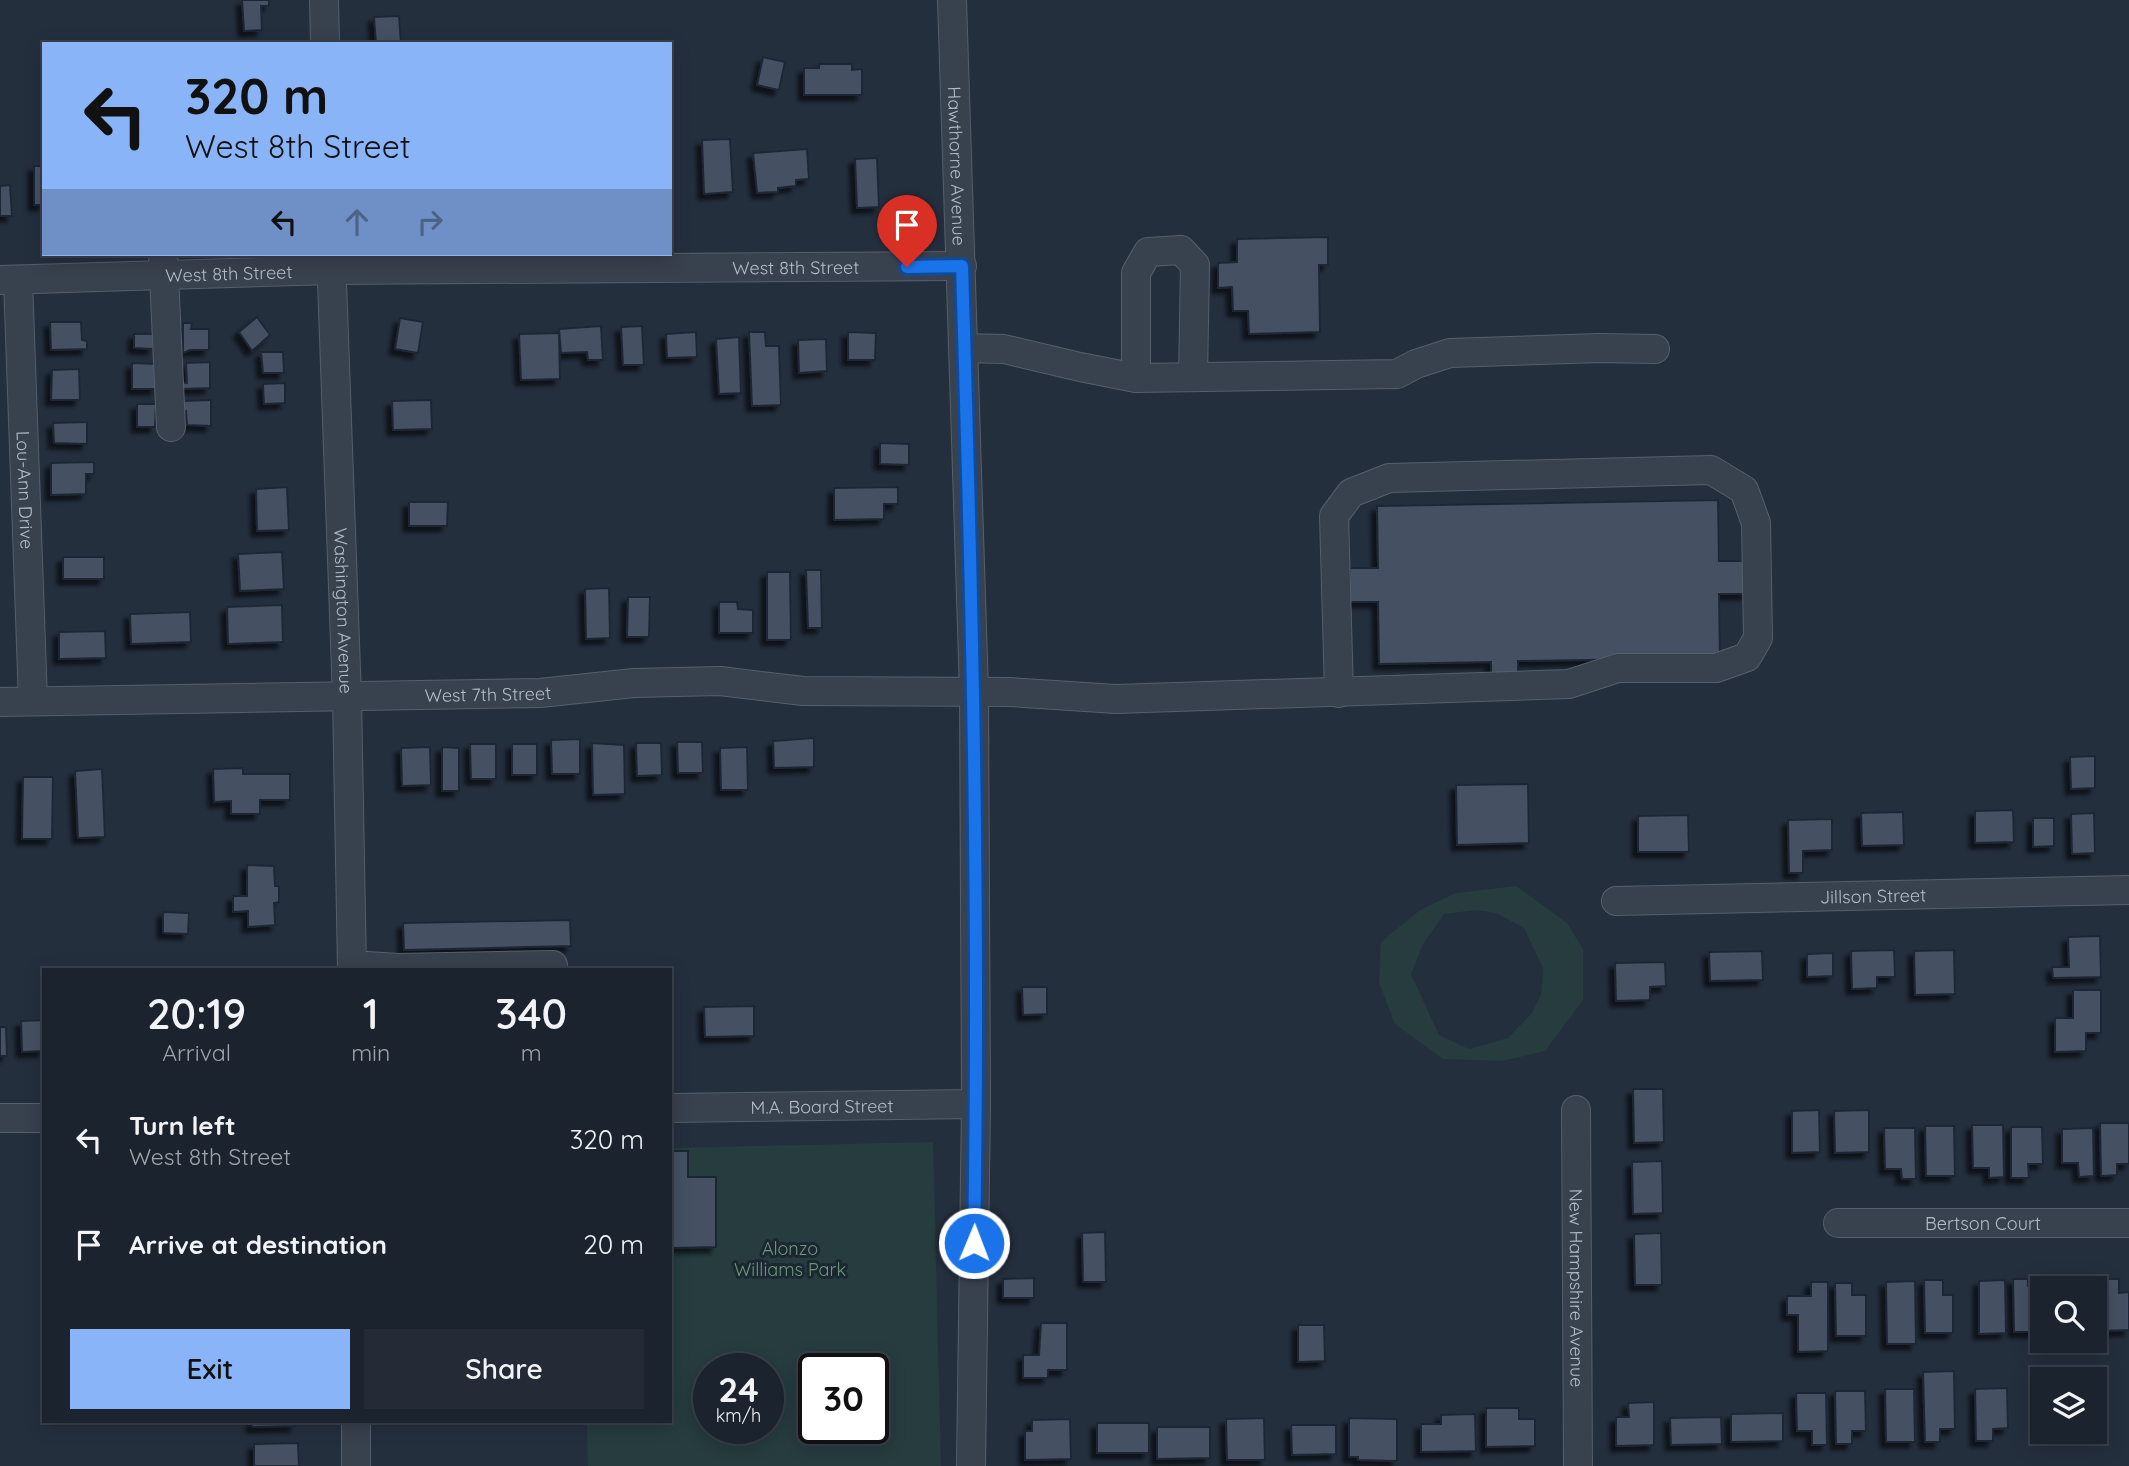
<!DOCTYPE html>
<style>
body{margin:0;font-family:Quicksand,sans-serif;background:#242b36;color:#f1f3f6;height:100vh;display:flex;flex-direction:column;font-size:26px;white-space:nowrap}
*{box-sizing:border-box;margin:0}
p{font-size:23px;color:#a0a4aa}
.icon{flex:none;width:38px;height:38px;fill:none;stroke:currentColor;stroke-width:2;stroke-linecap:round;stroke-linejoin:round}
.map{position:relative;flex:1;overflow:hidden}
.side{position:absolute;left:42px;top:968px;width:630px;height:455px;display:flex;flex-direction:column;background:#1b232e;border-radius:0px;box-shadow:0 4px 18px #0003,0 0 0 2px #39404a}
.side>*{flex:none}
.banner{position:absolute;left:42px;top:42px;width:630px;height:214px;border-radius:0px;box-shadow:0 4px 18px #0003,0 0 0 2px #39404a;background:#8ab4f8;color:#111;overflow:hidden}
.tools{position:absolute;left:2030px;top:1276px;display:grid;gap:14px}
.tools a{display:grid;place-items:center;width:77px;height:77px;border-radius:0px;background:#1b232e;box-shadow:0 4px 18px #0003,0 0 0 2px #39404a;font-size:35px}
.speed{position:absolute;left:693px;top:1353px;display:flex;gap:14px;font-size:35px;font-weight:700;text-align:center}
.speed>*{display:grid;place-content:center;width:91px;height:91px;border-radius:50%;background:#1b232e;box-shadow:0 4px 18px #0003,0 0 0 2px #39404a;line-height:1}
.speed small{font-size:18px;font-weight:400}
.speed .limit{border:4px solid #111;border-radius:10px;background:#fff;color:#111}
.pin{position:absolute;display:grid;place-items:center;width:60px;height:60px;color:#fff;margin:-72px -30px;border-radius:50% 50% 50% 0;rotate:-45deg;box-shadow:0 0 7px #0007}
.pin .icon{rotate:45deg}
.me{position:absolute;width:77px;margin:-38px;rotate:1deg;stroke-linejoin:round;filter:drop-shadow(0 0 5px #0008)}
.turn{display:flex;align-items:center;gap:24px;height:147px;padding:0 28px;font-size:32px}
.turn .icon{width:91px;height:91px;stroke-width:2.5}
.turn b{display:block;font-size:49px;line-height:60px}
.lanes{display:flex;align-items:center;height:66px;padding:0 28px;background:#0003;justify-content:center;gap:35px;direction:ltr}
.lanes .off{opacity:.35}
.eta{display:flex;justify-content:space-evenly;align-items:center;height:119px;text-align:center}
.eta b{font-size:42px;font-weight:600;line-height:49px}
.action{display:flex;gap:14px;margin-top:auto;padding:14px 28px}
.action a{flex:1;height:80px;border-radius:0px;background:#8ab4f8;color:#111;font-size:28px;font-weight:600;line-height:80px;text-align:center}
.action a+a{background:#242b36;color:#f1f3f6}
ul{padding:0;list-style:none}
li{display:flex;align-items:center;gap:21px;height:105px;padding:0 28px}
li div{flex:1}
li b{display:block;font-size:26px}
li em{font-style:normal}
.map>svg:first-child{display:block}
.green{fill:#263c3f;fill-rule:evenodd}
.building{fill:#455162;stroke:#1f2835;stroke-width:2;filter:url(#shadow)}
.lines{fill:none;stroke-linecap:round;stroke-linejoin:round}
.minor-casing{stroke:#565f6c;stroke-width:30}
.minor{stroke:#38414e;stroke-width:28}
.route-casing{stroke:#114b97;stroke-width:18}
.route{stroke:#1a73e8;stroke-width:12}
.labels{text-anchor:middle;dominant-baseline:central;stroke-width:6;stroke-linejoin:round;paint-order:stroke}
.street-label{font-size:18px;fill:#b4bcc9;stroke:#1d2633}
.park-label{font-size:18px;fill:#6b9a76;stroke:#1d2633}
</style>
<div class="map">
<svg width="2129" height="1466" viewBox="0 0 2129 1466">
<defs>
<filter id="shadow"><feDropShadow dx="-5.5" dy="5.5" stdDeviation="2" flood-color="#0009"/></filter>
</defs>
<rect width="100%" height="100%" fill="#242f3e"/>
<path class="green" d="M1516 886 1567 923 1583 949V1000L1545 1051 1502 1061 1443 1059 1395 1024 1379 982 1381 942 1420 910 1456 893ZM1476 910 1496 913 1524 928 1543 968 1541 995 1532 1013 1508 1038 1469 1049 1439 1035 1411 974 1423 944 1444 914Z
M933 1142 941 1466H588L587 1421H670V1148ZM709 1368H768V1428H709ZM814 1368H873V1428H814Z"/>
<path class="building" d="M242 0H269V6H261L262 30 244 31Z
M399 16 401 44H376L374 17Z
M763 57 785 62 779 90 757 85Z
M819 64H852V70L862 69V95H804V68H819Z
M730 139 733 192 704 194 702 140Z
M807 149 809 179 796 180V186L778 188V192L757 193 753 153Z
M877 158 879 207 857 208 855 159Z
M34 166H44V205H34Z
M10 185 12 216H0V186Z
M1328 237V265H1319L1320 332 1249 334 1248 311H1233L1232 287 1218 288V263L1237 262V239Z
M257 317 270 335 252 351 239 332Z
M400 318 423 322 418 353 395 349Z
M50 322H81L82 340 87 341V349L51 350Z
M183 323H192L191 329H209V350H190L183 353Z
M601 326 603 360H588L587 352 561 353 559 329Z
M642 326 644 365H623L621 327Z
M696 332 697 357 667 358 666 334Z
M749 332H765L766 346H779L781 405 752 406Z
M848 332 876 333 875 360H848Z
M559 333 560 379 521 380 519 334Z
M134 334H154L153 349 134 348Z
M739 337 741 393 719 394 716 339Z
M826 339 827 371 799 373 798 340Z
M261 352H283L284 373H263Z
M210 362V388L182 389 181 382 187 383 186 363Z
M132 363 156 364V389H132Z
M79 369 80 400H51L52 370Z
M285 383V403L264 404 263 384Z
M211 400V426L187 425 186 411H183L182 401Z
M431 400 432 429 393 430 392 401Z
M137 404H156L155 427H137Z
M87 422V444L54 443 53 423Z
M880 443 909 444V465L880 464Z
M94 462V474H86V494L51 495V463Z
M287 487 289 530 257 531 256 489Z
M898 487V504H884V519L834 520V488Z
M1718 500 1719 561H1747V594H1719L1720 658 1518 661V678L1491 679V662L1379 664 1378 602H1350V568H1378L1377 506Z
M409 502H448L447 526H409Z
M282 552 284 589 240 591 238 554Z
M63 557H104V579H63Z
M806 570H821L822 628H808Z
M767 572H790L791 640H767Z
M609 588 610 638 586 639 585 589Z
M628 597H650L649 637H627Z
M719 602H737L738 609 753 610V633H719Z
M282 605 283 642 228 644 227 607Z
M190 612 191 642 131 644 130 614Z
M105 631 106 658 59 659V632Z
M814 738V767L774 768 773 741Z
M580 739V774H552L551 740Z
M677 742H702L703 773H678Z
M592 743 624 745 625 794 593 795Z
M636 743H661L662 775 637 776Z
M470 744H496V779H471Z
M512 744H537V775H512Z
M430 747 431 785 402 786 401 748Z
M442 747 459 748V791H442Z
M747 747 748 790H721L720 748Z
M2095 756V788L2071 789 2070 757Z
M243 768V774H290V800H260V814H231V801L214 802 213 769Z
M102 769 105 837 78 838 75 771Z
M23 777H53L52 839H22Z
M1528 784 1529 843 1457 845 1456 785Z
M2013 810 2014 842 1975 843V811Z
M1903 812 1904 845 1862 846 1861 813Z
M2094 813 2095 853 2072 854 2071 814Z
M1688 815 1689 852H1638V816Z
M2033 818H2054V846L2033 847Z
M1832 819V850L1803 851V873H1789L1788 820Z
M247 865 274 866 275 886H279V902L274 903 275 923 277 925 248 927V911L233 912V896H247Z
M163 912 189 913 188 934 163 933Z
M570 920 571 946 404 950 403 923Z
M2100 936 2101 977 2053 978 2052 967H2069L2068 937Z
M1894 950 1895 977H1877V988L1852 989 1851 951Z
M1954 950 1955 994 1915 995 1914 951Z
M1762 951 1763 980 1710 981 1709 952Z
M1833 953V976L1807 977V954Z
M1665 962 1666 986 1650 987V1000L1616 1001 1615 963Z
M1022 987H1047V1014L1023 1015Z
M2073 990H2101V1033H2086V1051L2055 1052V1018H2073Z
M754 1006V1036L705 1037 704 1007Z
M44 1020V1051L22 1052 21 1021Z
M0 1027H6L7 1056H0Z
M1633 1089H1663L1664 1142 1634 1143Z
M1819 1110 1820 1152 1792 1153V1111Z
M1869 1110V1152L1835 1153 1834 1111Z
M2100 1123H2129V1164H2117V1175L2101 1176Z
M1972 1125H2003L2004 1177 1989 1178V1168H1973Z
M1925 1126H1954L1955 1176H1926Z
M2011 1127H2042L2043 1164H2028L2029 1178H2011Z
M1884 1128H1915L1916 1179H1902L1901 1169H1885Z
M2093 1128 2094 1176 2079 1177 2078 1163H2062V1129Z
M670 1151H688V1177H716V1247L670 1248Z
M1662 1161 1663 1213 1633 1214 1632 1162Z
M1105 1232 1106 1282H1083L1082 1233Z
M1661 1233 1662 1285H1635L1634 1234Z
M1034 1278V1298H1003V1279Z
M2079 1278H2096L2097 1332H2095V1288H2079Z
M2013 1279H2028V1286H2043L2042 1332H2014Z
M2102 1279H2119V1293L2129 1292V1330L2103 1331Z
M1924 1280H1943V1295H1953V1333H1925Z
M2005 1280 2006 1333 1979 1334V1281Z
M1915 1281 1916 1344H1887L1886 1282Z
M1811 1282H1828V1351L1798 1352V1315H1787V1296H1811Z
M1835 1283H1852V1295H1866V1336H1836Z
M1041 1323H1067V1370H1048V1378H1023V1355H1039Z
M1298 1325H1324L1325 1361 1298 1362Z
M1954 1371 1955 1429H1940V1442H1925L1923 1372Z
M2007 1388 2008 1428 1993 1429V1441H1976L1975 1389Z
M1885 1389H1914L1915 1442H1886Z
M1835 1391H1865L1866 1431H1852V1444H1836Z
M1796 1393H1826L1827 1445H1812V1431H1797Z
M1654 1402V1445L1616 1446V1417H1629L1628 1403Z
M1486 1408H1519V1419H1535V1446L1486 1447Z
M1783 1413V1441L1731 1442V1414Z
M1475 1414 1476 1451 1421 1452V1424H1441V1415Z
M1721 1417 1722 1444 1671 1445 1670 1418Z
M1264 1418 1265 1460H1227L1226 1419Z
M1349 1418 1397 1419V1461L1358 1460V1457H1349Z
M1070 1419 1071 1459 1025 1460V1431H1032V1420Z
M252 1421H295V1426L252 1427Z
M1097 1423H1149V1453H1097Z
M1291 1425H1336V1454L1292 1455Z
M1157 1427H1210V1458L1157 1459Z
M298 1443 299 1466H254V1444Z"/>
<g class="lines">
<defs>
<g id="minor">
<path d="M324 0 325 44"/>
<path id="s1" d="M952 0 974 691 976 1104 971 1466"/>
<path d="M163 254 171 427"/>
<path id="s2" d="M331 254 347 698 352 970"/>
<path id="s3" d="M0 280 331 270 962 266"/>
<path id="s4" d="M18 280 33 701"/>
<path d="M964 348 1004 349 1080 367 1136 378 1397 374 1416 364 1450 353 1599 348 1655 349"/>
<path d="M1136 378V273L1148 252 1181 250 1195 265 1193 377"/>
<path id="s5" d="M0 702 540 693 634 683 720 681 803 691 1009 692 1116 699 1569 684 1618 668H1716L1747 657 1758 638 1756 523 1744 490 1711 470 1389 478 1351 493 1334 516 1339 693"/>
<path id="s6" d="M1616 901 2129 890"/>
<path d="M352 965 397 968 553 965"/>
<path id="s7" d="M670 1108 976 1104"/>
<path id="s8" d="M1576 1110 1578 1466"/>
<path d="M0 1118H44"/>
<path id="s9" d="M1838 1223H2129"/>
<path d="M356 1421V1466"/>
</g>
</defs>
<use href="#minor" class="minor-casing"/>
<use href="#minor" class="minor"/>
</g>
<g class="lines">
<defs>
<path id="route" d="M907 267 962 266C972 592 980 918 974 1243"/>
</defs>
<use href="#route" class="route-casing"/>
<use href="#route" class="route"/>
</g>
<g class="labels">
<g class="street-label">
<text stroke="none"><textPath href="#s1" startOffset="166">Hawthorne Avenue</textPath></text>
<text stroke="none"><textPath href="#s3" startOffset="796">West 8th Street</textPath></text>
<text stroke="none"><textPath href="#s3" startOffset="229">West 8th Street</textPath></text>
<text stroke="none"><textPath href="#s4" startOffset="210">Lou-Ann Drive</textPath></text>
<text stroke="none"><textPath href="#s2" startOffset="357">Washington Avenue</textPath></text>
<text stroke="none"><textPath href="#s5" startOffset="488">West 7th Street</textPath></text>
<text stroke="none"><textPath href="#s6" startOffset="257">Jillson Street</textPath></text>
<text stroke="none"><textPath href="#s7" startOffset="152">M.A. Board Street</textPath></text>
<text stroke="none"><textPath href="#s9" startOffset="145">Bertson Court</textPath></text>
<text stroke="none"><textPath href="#s8" startOffset="178">New Hampshire Avenue</textPath></text>
</g>
<g class="park-label">
<text x="790" y="1248">Alonzo<tspan x="790" dy="21">Williams Park</tspan></text>
</g>
</g>
</svg>
<div class="tools">
<a><svg class="icon" aria-label="search" viewBox="0 0 24 24"><circle cx="10" cy="10" r="6"/><path d="M15 15l6 6"/></svg></a>
<a><svg class="icon" aria-label="layers" viewBox="0 0 24 24"><path d="M12 4l9 5-9 5-9-5zM3 14l9 5 9-5"/></svg></a>
</div>
<div class="speed"><div>24<small>km/h</small></div><div class="limit">30</div></div>
<div class="pin" style="left:907px;top:267px;background:#d93025"><svg class="icon" aria-label="arrive" viewBox="0 0 24 24"><path d="M6 21V4h12l-3 4 3 4H6"/></svg></div>
<svg class="me" style="left:974px;top:1243px" viewBox="-20 -20 40 40"><circle r="17" fill="#1a73e8" stroke="#fff" stroke-width="3"/><path d="M0-11L8 9 0 5-8 9z" fill="#fff"/></svg>
<div class="banner">
<div class="turn"><svg class="icon" aria-label="left" viewBox="0 0 24 24"><path d="M17 20v-9H6M10 6l-5 5 5 5"/></svg><div><b>320 m</b>West 8th Street</div></div>
<div class="lanes"><svg class="icon" aria-label="left" viewBox="0 0 24 24"><path d="M17 20v-9H6M10 6l-5 5 5 5"/></svg><svg class="icon off" aria-label="ahead" viewBox="0 0 24 24"><path d="M12 20V5M6 11l6-6 6 6"/></svg><svg class="icon off" aria-label="right" viewBox="0 0 24 24"><path d="M7 20v-9h11M14 6l5 5-5 5"/></svg></div>
</div>
<section class="side">
<div class="eta">
<div><b>20:19</b><p>Arrival</p></div>
<div><b>1</b><p>min</p></div>
<div><b>340</b><p>m</p></div>
</div>
<ul>
<li><svg class="icon" aria-label="left" viewBox="0 0 24 24"><path d="M17 20v-9H6M10 6l-5 5 5 5"/></svg><div><b>Turn left</b><p>West 8th Street</p></div><em>320 m</em></li>
<li><svg class="icon" aria-label="arrive" viewBox="0 0 24 24"><path d="M6 21V4h12l-3 4 3 4H6"/></svg><div><b>Arrive at destination</b></div><em>20 m</em></li>
</ul>
<div class="action"><a>Exit</a><a>Share</a></div>
</section>
</div>
